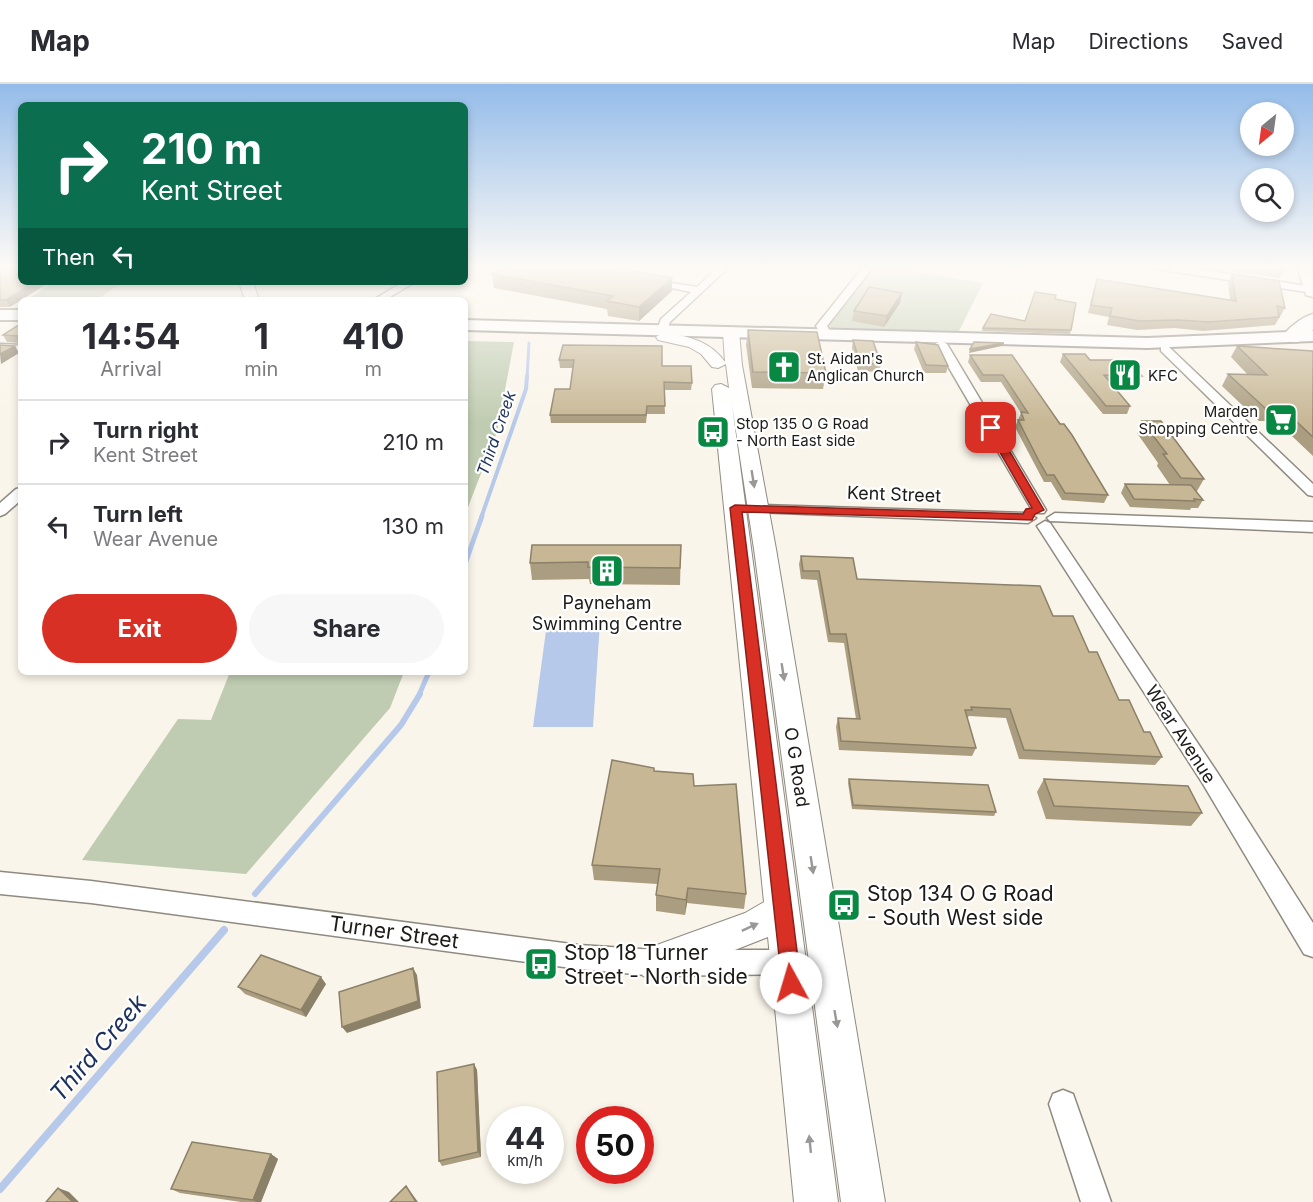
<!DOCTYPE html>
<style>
body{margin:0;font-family:Inter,sans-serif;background:#f7f7f7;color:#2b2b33;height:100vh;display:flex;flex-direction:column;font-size:22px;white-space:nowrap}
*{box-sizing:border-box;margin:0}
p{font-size:20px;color:#7c7c81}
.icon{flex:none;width:33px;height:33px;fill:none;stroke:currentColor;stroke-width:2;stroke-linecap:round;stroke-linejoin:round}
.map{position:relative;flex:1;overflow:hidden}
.details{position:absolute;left:18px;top:213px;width:450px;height:378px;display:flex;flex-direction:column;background:#fff;border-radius:9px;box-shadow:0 3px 9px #0003}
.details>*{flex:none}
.hud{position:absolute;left:18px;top:18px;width:450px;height:183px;border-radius:9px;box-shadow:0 3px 9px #0003;background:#0b6e4f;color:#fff;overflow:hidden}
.needle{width:39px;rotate:209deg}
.fabs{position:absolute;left:1240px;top:18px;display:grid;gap:12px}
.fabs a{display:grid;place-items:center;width:54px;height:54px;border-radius:50%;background:#fff;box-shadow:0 3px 9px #0003;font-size:30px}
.speed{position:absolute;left:486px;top:1022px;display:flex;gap:12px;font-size:30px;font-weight:700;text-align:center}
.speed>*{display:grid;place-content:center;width:78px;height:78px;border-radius:50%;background:#fff;box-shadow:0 3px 9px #0003;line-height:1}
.speed small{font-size:15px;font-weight:400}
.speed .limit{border:9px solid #d22;background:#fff;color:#111}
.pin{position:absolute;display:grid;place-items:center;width:51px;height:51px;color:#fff;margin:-26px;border-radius:12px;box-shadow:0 3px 9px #0006}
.me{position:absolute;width:66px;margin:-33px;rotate:354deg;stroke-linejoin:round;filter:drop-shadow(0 0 4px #0008)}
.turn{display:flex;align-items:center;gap:21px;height:126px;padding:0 24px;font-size:27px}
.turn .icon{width:78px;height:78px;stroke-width:2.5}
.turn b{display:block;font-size:42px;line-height:51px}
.then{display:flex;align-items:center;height:57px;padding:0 24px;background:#0003;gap:12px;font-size:22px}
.eta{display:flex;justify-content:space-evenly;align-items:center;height:102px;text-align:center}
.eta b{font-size:36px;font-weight:700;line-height:42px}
.cta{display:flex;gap:12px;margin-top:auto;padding:12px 24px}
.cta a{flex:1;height:69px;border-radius:36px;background:#d93025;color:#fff;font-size:24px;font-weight:700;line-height:69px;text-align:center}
.cta a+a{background:#f7f7f7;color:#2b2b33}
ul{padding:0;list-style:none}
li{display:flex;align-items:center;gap:18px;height:84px;padding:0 24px;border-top:2px solid #e1e1e2}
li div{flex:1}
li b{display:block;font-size:22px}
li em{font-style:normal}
header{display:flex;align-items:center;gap:36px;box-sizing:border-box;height:84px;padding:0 30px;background:#fff;border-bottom:2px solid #e1e1e2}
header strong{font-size:28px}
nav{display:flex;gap:33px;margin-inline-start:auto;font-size:21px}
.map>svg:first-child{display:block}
.green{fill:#c0ccb1}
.water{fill:#b7c9eb}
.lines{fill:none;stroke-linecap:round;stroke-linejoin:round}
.stream-far4{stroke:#b7c9eb;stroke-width:3}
.stream-far3{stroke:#b7c9eb;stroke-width:4}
.stream-far2{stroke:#b7c9eb;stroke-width:5}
.stream-far1{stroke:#b7c9eb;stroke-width:6}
.stream{stroke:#b7c9eb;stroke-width:8}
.street-casing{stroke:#8f8a80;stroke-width:3}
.secondary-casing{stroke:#8f8a80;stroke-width:2}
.primary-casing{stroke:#8f8a80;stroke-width:4}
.highway-casing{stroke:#8f8a80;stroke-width:3}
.street{fill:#fff;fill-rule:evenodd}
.secondary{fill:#fff;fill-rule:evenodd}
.primary{fill:#fff;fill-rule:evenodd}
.highway{fill:#fff;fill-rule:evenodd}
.wall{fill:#ab9d7f}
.shaded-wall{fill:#8b8068}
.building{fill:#c7b794;stroke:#8b8068;stroke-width:1.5}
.oneway{fill:#999897}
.route{fill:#d93025;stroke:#8d1f18;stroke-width:1.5}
.labels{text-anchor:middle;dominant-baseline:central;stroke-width:4.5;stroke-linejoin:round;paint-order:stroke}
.far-poi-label{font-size:15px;fill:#1d1b18;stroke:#fff;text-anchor:start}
.far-water-label{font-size:16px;font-style:italic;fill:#1b305b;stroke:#fff}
.street-label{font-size:18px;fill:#1d1b18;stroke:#fff}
.poi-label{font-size:18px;fill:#1d1b18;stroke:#fff}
.near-poi-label{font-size:21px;fill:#1d1b18;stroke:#fff;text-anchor:start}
.near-street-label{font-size:21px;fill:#1d1b18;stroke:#fff}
.near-water-label{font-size:24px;font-style:italic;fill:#1b305b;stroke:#fff}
</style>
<header>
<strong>Map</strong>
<nav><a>Map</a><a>Directions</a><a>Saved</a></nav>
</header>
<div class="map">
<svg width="1313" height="1118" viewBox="0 0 1313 1118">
<rect width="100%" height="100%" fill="#faf5ea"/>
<path class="green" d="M874 182H882L983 199 959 247 834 246 829 242Z
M54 198H122L97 216H27Z
M465 257 514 258 497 348 465 431Z
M230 588H404L390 624 246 790 82 776 178 635 211 636Z"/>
<path class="water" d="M600 538 593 643H533L547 539Z"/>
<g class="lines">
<path class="stream-far4" d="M527 294 529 259"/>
<path class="stream-far3" d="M481 434 526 305 527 292"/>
<path class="stream-far2" d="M465 480 482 432
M419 611 429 588"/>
<path class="stream-far1" d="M255 810 401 641 420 610"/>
<path class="stream" d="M0 1105 224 846"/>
<defs>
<path id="street" d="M719 182H730L670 238 666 248H658L657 246 661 235 691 208 647 199V195L697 203Z
M864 182H874L827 242 832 251 830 253H822L816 242Z
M1152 182H1177L1313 203V209L1157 185Z
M403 198H415L385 216H373Z
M941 257 947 260 1046 426 1044 429H1034L1032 426 935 260Z
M0 260 21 261V267L0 266Z
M1165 262 1169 263 1313 400V412L1308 411 1161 267V263Z
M21 404V416L5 430 0 432V419L16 405Z
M758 421 1028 429 1036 434 1028 439 753 428 751 425Z
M1055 429 1313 438V448L1050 437 1047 434Z
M1045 437 1050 439 1217 688 1313 839V873L1304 870 1203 700 1037 442Z
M0 788 91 797 579 861 656 866H789L798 869 802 878 798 887 789 890 656 892 579 885 91 819 0 810Z
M1063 1006 1073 1010 1111 1118H1081L1049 1020 1053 1010Z"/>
<path id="secondary" d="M239 198H253L259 216H245Z
M731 243 739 248 742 281 776 465 885 1118H841L754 465 732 321 838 1118H794L768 853 656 897 643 892 638 879 643 866 745 829 764 818 712 305 715 301 721 300 729 304 726 280 718 284 712 283 701 270 689 263 658 256 656 253 664 248C689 253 709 256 725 278L723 248Z"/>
<path id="primary" d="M0 226H21V236H0Z
M465 236 1147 254 1313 247V257L1147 264 465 246Z"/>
<path id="highway" d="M1297 182H1313V213L1306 211Z
M1313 230V246L1298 258H1284L1281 254C1288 244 1302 233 1313 230Z"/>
</defs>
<use href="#street" class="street-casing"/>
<use href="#secondary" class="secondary-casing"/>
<use href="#primary" class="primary-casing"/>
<use href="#highway" class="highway-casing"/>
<use href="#street" class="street"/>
<use href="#secondary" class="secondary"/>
<use href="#primary" class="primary"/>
<use href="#highway" class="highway"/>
</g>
<path class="wall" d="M0 182 10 223H0Z
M1227 182H1286L1280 194 1227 187Z
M630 185V186L672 207 639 237 608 232 607 225 494 204 492 190Z
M1232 190 1285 224 1275 241 1203 247 1174 244 1137 246 1107 241 1109 233 1088 229 1094 203 1097 195 1230 216 1228 198Z
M902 209 900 219 884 243 852 237 854 227Z
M1055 215 1071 246 1070 250 982 247 983 244 1025 237Z
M21 242V262L19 259 7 258 3 251Z
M748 246 826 289 823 305 752 304 746 261Z
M853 256 881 280 879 288 858 287 852 264Z
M916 258 948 282 946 289H924L914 265Z
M563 261 662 282 692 299 691 306H664L665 330H647L646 339H551L550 331 570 305 573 284H560L559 276Z
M1237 262 1313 267V372L1276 337H1259L1222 302 1228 290 1248 291 1231 273Z
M1063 270 1090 276 1142 292 1139 299H1110L1130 322 1127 330H1103L1060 278Z
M970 271H1012L1108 411 1104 419 1062 416 1051 398H1044L1015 343 1021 329 1001 298H981L968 278Z
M1142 337 1204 395 1197 407H1196L1203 416 1198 424H1191L1190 426 1130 423 1121 409 1125 400 1170 401 1157 382 1158 379 1137 349Z
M681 461 680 501 590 500 589 495 532 496 530 479Z
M801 472 857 495 1053 532 1089 568 1119 616 1144 648 1162 673 1155 681 1019 675 1006 634 969 632 967 634 976 664 972 672 839 666 836 643 838 634 856 635 844 559 828 558 817 496 801 495 799 480Z
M654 684V687L694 702 746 810 744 825 687 819 685 831 656 827V811L657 800 594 796 592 781Z
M849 695 996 728 994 732 852 725 848 699Z
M1044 695 1202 729 1191 742 1046 735 1037 708Z
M326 900 306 933 245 910 238 903Z
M474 980 477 986 481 1073 442 1082 439 1077Z
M271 1070 278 1075 261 1118H241L180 1109 171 1105Z"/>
<path class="shaded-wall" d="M672 194V207L639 237V223Z
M35 198H50L10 223 6 216Z
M902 209 900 219 884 243 887 232Z
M1004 259 1002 262 969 269 970 265Z
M15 262 19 269 1 280 0 270Z
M688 804 687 819 685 831 686 816Z
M413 884 417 891 421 924 347 949 342 943Z
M321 893 326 900 306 933 301 926Z
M474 980 477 986 481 1073 478 1068Z
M271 1070 278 1075 261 1118H256L253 1116Z
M406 1102 410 1107 418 1118H416Z
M58 1104 69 1108 79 1118H73Z"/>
<path class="building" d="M0 182H21V198H35L6 216H0Z
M505 182H616L630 185 628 186 672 194 639 223 607 217 613 212 492 190Z
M1232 190 1279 197 1285 224 1277 222 1279 233 1208 238 1178 236 1140 237 1110 232 1112 224 1091 221 1097 195 1236 217Z
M869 203 902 209 887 232 854 227Z
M1035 208 1056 211 1055 215 1076 219 1071 246 983 244 991 230 1025 237Z
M17 242H21V257L19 259 18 252 3 251Z
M748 246 817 248 826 289 753 288Z
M853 256 873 257 881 280 860 279Z
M916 258 938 261 948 282 926 281Z
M974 258 1004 259 970 265Z
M0 261 15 262 0 270Z
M563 261 662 262V282H691L692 299 664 298 665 322H647L646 331H550L555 305H570L574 276H559Z
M1237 262 1313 267V353L1283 325H1266L1228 290 1267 291Z
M1063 270H1085L1090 276H1128L1142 292 1104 291 1130 322H1106Z
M970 271H1012L1060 340H1064L1072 351 1108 411 1065 409 1054 391H1047L1039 377 1018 336H1024L1021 328 1028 329 1003 291H983Z
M1142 337H1161L1204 395 1181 394 1163 370H1167Z
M1125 400 1191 401 1203 416 1194 415 1195 417 1134 415Z
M532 461H681L680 484 588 483V478L530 479Z
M801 472 853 474 857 495 1040 502 1053 532H1073L1089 568H1097L1119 616H1129L1144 648H1150L1162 673 1024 666 1010 625 971 623 972 626H965L976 664 841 657 838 634 860 635 846 550H830L819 487H803Z
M612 676 654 684V687L693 690 694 702 736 700 746 810 688 804 686 816 656 811 660 785 592 781Z
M849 695 988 701 996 728 853 721Z
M1044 695 1188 702 1202 729 1054 722Z
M261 871 321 893 301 926 238 903Z
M413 884 418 917 342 943 339 908Z
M474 980 478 1068 439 1077 437 988Z
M192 1058 271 1070 253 1116 171 1105Z
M406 1102 416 1118H390Z
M58 1104 73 1118H46Z"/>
<defs><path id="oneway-solid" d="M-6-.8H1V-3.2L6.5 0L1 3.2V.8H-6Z" transform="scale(1.5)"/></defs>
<g class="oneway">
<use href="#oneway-solid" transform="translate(753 395) rotate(81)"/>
<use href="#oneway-solid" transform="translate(783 588) rotate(81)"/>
<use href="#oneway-solid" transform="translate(812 781) rotate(81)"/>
<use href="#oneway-solid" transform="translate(750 843) rotate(-25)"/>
<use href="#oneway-solid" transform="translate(836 935) rotate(80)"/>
<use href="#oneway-solid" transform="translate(810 1060) rotate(-96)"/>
</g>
<linearGradient id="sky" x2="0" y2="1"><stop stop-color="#94bce9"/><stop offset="0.54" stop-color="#fdfaf6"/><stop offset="1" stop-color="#fdfaf6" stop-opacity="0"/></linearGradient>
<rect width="1313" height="339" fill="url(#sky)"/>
<path class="route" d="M987 341 996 344 1044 426 1035 430 1032 436 742 428 801 899 798 906 791 909 785 906 782 899 730 424 735 421 1023 430 1026 425 1032 424 986 344Z"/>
<defs>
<symbol id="church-square" viewBox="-11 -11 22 22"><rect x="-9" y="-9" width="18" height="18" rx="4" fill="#088843" stroke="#fff"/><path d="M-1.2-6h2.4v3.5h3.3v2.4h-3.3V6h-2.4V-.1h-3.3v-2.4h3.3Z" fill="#fff"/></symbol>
<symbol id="restaurant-square" viewBox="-11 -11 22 22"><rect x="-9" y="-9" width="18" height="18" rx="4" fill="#088843" stroke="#fff"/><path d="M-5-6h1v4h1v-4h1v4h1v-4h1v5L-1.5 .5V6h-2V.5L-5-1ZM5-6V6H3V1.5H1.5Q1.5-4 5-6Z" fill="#fff"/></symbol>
<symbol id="supermarket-square" viewBox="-11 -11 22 22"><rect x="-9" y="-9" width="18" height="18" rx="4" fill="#088843" stroke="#fff"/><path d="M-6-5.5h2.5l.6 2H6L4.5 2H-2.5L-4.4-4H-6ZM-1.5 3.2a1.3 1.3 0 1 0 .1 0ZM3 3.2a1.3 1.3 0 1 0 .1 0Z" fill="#fff"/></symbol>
<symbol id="bus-square" viewBox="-11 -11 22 22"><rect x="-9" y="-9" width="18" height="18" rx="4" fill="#088843" stroke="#fff"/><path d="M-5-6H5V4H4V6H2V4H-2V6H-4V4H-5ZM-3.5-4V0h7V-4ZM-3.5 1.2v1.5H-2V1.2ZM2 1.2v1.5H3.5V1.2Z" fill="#fff"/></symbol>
<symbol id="building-square" viewBox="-11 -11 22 22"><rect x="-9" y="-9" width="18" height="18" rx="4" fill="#088843" stroke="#fff"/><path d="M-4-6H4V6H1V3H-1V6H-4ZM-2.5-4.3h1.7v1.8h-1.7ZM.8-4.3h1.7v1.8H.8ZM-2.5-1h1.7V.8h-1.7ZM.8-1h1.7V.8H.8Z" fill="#fff"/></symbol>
</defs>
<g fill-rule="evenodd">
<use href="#church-square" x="765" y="264" width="38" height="38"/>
<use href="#restaurant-square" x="1106" y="272" width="38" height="38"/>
<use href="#supermarket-square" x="1262" y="317" width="38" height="38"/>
<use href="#bus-square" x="694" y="329" width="38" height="38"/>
<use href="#building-square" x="588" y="468" width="38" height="38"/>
<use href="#bus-square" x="825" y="802" width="38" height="38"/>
<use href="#bus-square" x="522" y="861" width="38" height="38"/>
</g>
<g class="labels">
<g class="far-poi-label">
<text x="807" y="274">St. Aidan's<tspan x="807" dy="17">Anglican Church</tspan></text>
<text x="1148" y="291">KFC</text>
<text x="1258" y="327" text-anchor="end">Marden<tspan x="1258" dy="17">Shopping Centre</tspan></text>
<text x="736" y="339">Stop 135 O G Road<tspan x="736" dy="17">- North East side</tspan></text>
</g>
<g class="far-water-label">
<text transform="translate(496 349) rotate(-71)">Third Creek</text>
</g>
<g class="street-label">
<text transform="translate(894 410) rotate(2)">Kent Street</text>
<text transform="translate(1181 650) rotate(57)">Wear Avenue</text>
<text transform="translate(797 683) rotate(81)">O G Road</text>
</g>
<g class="poi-label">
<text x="607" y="518">Payneham<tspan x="607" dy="21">Swimming Centre</tspan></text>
</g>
<g class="near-poi-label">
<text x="867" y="809">Stop 134 O G Road<tspan x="867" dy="24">- South West side</tspan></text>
<text x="564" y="868">Stop 18 Turner<tspan x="564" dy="24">Street - North side</tspan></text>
</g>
<g class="near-street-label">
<text transform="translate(394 848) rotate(8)">Turner Street</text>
</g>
<g class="near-water-label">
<text transform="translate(98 964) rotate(-49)">Third Creek</text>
</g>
</g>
</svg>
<div class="fabs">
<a><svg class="needle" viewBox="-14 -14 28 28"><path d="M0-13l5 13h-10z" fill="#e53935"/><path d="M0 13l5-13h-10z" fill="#7c7c81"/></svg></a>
<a><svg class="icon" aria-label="search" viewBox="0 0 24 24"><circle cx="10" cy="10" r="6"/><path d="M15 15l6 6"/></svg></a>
</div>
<div class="speed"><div>44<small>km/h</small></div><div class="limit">50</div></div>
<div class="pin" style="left:991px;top:344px;background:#d93025"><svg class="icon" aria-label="arrive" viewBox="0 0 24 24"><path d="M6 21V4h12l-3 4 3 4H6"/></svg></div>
<svg class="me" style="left:791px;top:899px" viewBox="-20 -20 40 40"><circle r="19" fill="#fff"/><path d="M0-13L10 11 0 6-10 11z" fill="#d93025"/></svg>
<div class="hud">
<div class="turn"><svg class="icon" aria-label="right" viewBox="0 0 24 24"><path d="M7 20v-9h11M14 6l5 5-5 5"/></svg><div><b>210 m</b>Kent Street</div></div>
<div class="then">Then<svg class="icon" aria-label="left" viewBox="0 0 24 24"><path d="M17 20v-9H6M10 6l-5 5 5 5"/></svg></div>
</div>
<section class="details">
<div class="eta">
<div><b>14:54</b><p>Arrival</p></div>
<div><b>1</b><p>min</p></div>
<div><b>410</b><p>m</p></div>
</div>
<ul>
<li><svg class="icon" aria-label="right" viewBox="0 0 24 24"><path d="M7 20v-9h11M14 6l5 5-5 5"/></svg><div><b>Turn right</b><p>Kent Street</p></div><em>210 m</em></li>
<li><svg class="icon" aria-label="left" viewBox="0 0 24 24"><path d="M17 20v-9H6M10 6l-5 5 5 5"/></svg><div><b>Turn left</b><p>Wear Avenue</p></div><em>130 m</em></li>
</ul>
<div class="cta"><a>Exit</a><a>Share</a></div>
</section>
</div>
